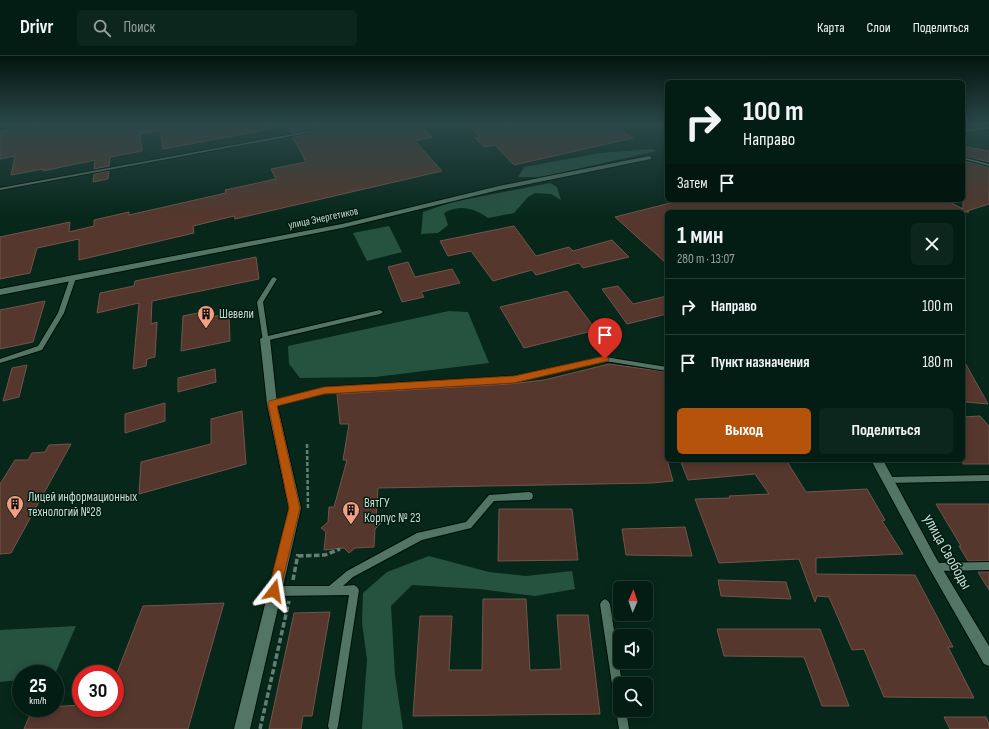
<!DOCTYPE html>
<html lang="ru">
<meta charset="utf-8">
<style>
body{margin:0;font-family:"Sofia Sans Condensed",sans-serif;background:#0d261d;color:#f1f3f6;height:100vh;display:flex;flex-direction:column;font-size:15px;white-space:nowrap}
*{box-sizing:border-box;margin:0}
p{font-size:13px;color:#97a2a0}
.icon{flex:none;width:22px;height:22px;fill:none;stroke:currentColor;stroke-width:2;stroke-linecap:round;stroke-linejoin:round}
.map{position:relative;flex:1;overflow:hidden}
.panel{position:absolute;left:665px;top:154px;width:300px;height:252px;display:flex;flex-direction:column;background:#041d14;border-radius:6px;box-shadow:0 2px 10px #0003,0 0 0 1px #253b34}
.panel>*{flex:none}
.banner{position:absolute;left:665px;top:24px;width:300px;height:122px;border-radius:6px;box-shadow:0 2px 10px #0003,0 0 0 1px #253b34;background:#041d14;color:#f1f3f6;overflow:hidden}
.needle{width:26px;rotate:2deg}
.fabs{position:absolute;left:613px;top:525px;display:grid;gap:8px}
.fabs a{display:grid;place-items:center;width:40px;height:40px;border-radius:6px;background:#041d14;box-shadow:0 2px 10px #0003,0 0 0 1px #253b34;font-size:20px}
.speed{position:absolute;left:12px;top:609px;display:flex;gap:8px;font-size:20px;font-weight:700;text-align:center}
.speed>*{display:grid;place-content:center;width:52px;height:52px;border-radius:50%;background:#041d14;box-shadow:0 2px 10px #0003,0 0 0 1px #253b34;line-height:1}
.speed small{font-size:10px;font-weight:400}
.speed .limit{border:6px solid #d22;background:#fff;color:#111}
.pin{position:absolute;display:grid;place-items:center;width:34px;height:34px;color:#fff;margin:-41px -17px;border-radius:50% 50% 50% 0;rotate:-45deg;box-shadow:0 0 4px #0007}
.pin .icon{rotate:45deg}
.me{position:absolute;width:44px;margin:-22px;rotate:14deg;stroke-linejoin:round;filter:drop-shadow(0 0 3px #0008)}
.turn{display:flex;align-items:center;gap:14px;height:84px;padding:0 12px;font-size:18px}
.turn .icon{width:52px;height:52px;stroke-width:2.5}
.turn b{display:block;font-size:28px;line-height:34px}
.then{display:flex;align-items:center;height:38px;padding:0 12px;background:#0003;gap:8px;font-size:15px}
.round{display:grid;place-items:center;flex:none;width:42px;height:42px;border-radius:6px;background:#0d261d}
.overview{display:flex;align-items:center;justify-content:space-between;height:68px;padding:0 12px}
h1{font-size:24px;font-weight:700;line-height:30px}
.primary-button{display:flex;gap:8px;margin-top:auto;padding:8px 12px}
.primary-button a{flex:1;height:46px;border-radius:6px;background:#b45309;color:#fff;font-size:16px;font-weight:700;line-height:46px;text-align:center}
.primary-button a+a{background:#0d261d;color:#f1f3f6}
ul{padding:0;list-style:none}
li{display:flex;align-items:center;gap:12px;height:56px;padding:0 12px;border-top:1px solid #253b34}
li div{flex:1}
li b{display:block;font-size:15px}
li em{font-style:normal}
header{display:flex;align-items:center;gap:24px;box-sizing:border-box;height:56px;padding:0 20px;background:#041d14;border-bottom:1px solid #253b34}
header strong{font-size:19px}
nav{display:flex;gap:22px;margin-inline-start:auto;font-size:14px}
.search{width:280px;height:36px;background:#0d261d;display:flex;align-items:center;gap:10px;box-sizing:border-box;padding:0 14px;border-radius:6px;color:#97a2a0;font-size:15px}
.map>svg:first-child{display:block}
.green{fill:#265240}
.building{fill:#55372d;stroke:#735449}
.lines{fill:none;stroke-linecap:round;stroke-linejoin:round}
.lane-casing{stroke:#000f06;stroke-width:2}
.street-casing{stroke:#000f06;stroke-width:2}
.path-far1{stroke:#657f74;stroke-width:2.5;stroke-dasharray:4 2;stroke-linecap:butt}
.path{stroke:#657f74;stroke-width:3.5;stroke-dasharray:5.5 2.5;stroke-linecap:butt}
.lane{fill:#537565;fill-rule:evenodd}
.street{fill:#537565;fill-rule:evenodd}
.route{fill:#b45309;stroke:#753606}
.labels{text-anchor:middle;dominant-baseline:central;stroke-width:3;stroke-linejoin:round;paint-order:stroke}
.far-street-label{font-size:11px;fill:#c9dbd2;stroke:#001d11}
.poi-label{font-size:13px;fill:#c9dbd2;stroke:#001d11;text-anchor:start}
.near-street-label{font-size:16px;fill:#c9dbd2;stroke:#001d11}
</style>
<header>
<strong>Drivr</strong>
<div class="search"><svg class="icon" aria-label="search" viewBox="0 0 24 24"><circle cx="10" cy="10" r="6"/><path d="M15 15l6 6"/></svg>Поиск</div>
<nav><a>Карта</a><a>Слои</a><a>Поделиться</a></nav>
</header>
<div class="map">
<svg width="989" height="673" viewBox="0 0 989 673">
<rect width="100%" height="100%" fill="#06271a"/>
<path class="green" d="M650 93 657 95 541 121H518L524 111 600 97Z
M550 127 557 131 561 144 551 138 535 137 528 141 514 157 488 162C474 152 460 148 444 157L448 169 438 177 421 178 423 156 452 146Z
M389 170 402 196 367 205 353 177Z
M449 255 468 256 489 307 375 321 300 322 289 308 288 290Z
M429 500 489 516 526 520 572 515 575 533 535 540 479 533 412 529 391 550 395 619 403 673H362L367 603 362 567 363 537 387 516Z
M76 570 55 618H21V624L0 626V574Z"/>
<path class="building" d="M42 68H271V73L163 93 160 74 140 78 142 95 110 101 109 110 94 113 95 104 43 115V113L11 119 15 100 0 103V75Z
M286 68H340L291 77Z
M357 68H420L432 81 415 85 442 115 235 163 234 160 193 170 194 177 79 204V183L37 192 30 217 0 223V181L70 166 69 176 94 170V164L129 156V159L226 137 225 134 276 123 271 113 306 106 293 81Z
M468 68H614L633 82 514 109 495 89 484 91 475 82 480 81Z
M963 90 989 95V106L963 100Z
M963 105 989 111V148L967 155 969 156H667V208L615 161 682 144H946L963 153Z
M109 115 108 123 93 126 94 118Z
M514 170 536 200 569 191 573 195 612 184 629 201 583 212 579 207 536 219 532 214 493 225 471 195 448 200 440 185Z
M256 201 259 223 152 245 151 268 157 266 155 301 147 303 146 310 133 313 139 247 97 257 100 237 134 230 135 225Z
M408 206 415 221 452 213 460 227 421 236 424 241 402 246 388 211Z
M618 230 633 248 667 240V258L627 268 602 233Z
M567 235 596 274 524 292 500 251Z
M45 245 33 286 0 293V254Z
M207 255V262L229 257 230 285 181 295 183 260Z
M963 303 988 348 966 346 963 339Z
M609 308 667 316V404L673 425 652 427 378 432 376 463 381 467 375 473 374 491 355 492 349 497 344 492 324 494 326 476 321 472 328 466 329 451H334L347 404H343L349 368H340L337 338 510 328 544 324Z
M27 309 19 341 3 345 12 312Z
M215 313 216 326 178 336V322Z
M165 347V365L125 377V358Z
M242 355 246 408 139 438 141 406 211 388V363Z
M980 360 989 370V408H963V361Z
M71 388 11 497 0 498V428L15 404H28L32 397 45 396 49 389Z
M680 404H786L806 436 867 433 885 464 882 465 903 498 816 502V518L915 519 953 591H948L974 642 884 641 864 593 852 594 829 541 817 540 815 546 799 503 719 507 695 443 730 442 729 440 769 438 755 418 688 424Z
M936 448H989V505H968L959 490H961Z
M499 453H572L578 504 498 505Z
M685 471 692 500 626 499 622 473Z
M978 516H989V534Z
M718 524 786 526 791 543 721 540Z
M483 543H526L530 614 561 613 557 559H588L600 658 413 660 420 560H452L449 614H482Z
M224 547 188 673H24L33 652 81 649V652H115V622L143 550Z
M330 556 312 660H303L301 673H269L294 557Z
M717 573H820L849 650H822L804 601 724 600Z
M944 661H986L989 668V673H950Z"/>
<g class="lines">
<defs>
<path id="lane" d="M348 68H356L0 134V132Z
M989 71V73L963 76V74Z
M963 101 989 108V110L963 103Z
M73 220 76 222 64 257 42 294 0 307V303L38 290 58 257 70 222Z
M274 221 277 223 263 246 268 280 380 254 383 256 380 258 265 285H263L257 246 272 222Z
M605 301 667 311V315L605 305 514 326 325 337 272 351 269 350 268 348 269 346 272 345 325 331 514 320Z
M989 419V425L887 427 884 426 883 424 884 422 887 421Z
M529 436 532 437 533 440 532 443 529 444 494 445 471 472 422 484 353 521 343 530 354 529 357 531 359 534 338 670 337 673H329L328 670 349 539 274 540 271 538 269 535 271 532 274 530H329L347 515 417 477 466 466 489 439Z
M989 506V514L935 515 932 514 931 511 932 508 935 507Z
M605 543 608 545 610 548 622 628H620V654H626L629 673H619L616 654 617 652 615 648 600 548 602 545Z"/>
<path id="street" d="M649 100 651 101V103L499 134 342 172 0 239V233L342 168 499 130Z
M265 280 270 283 277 348 301 452 250 673H234L289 452 267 348 260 283Z
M871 404H883L936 502 989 590V610L984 608 928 510Z"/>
</defs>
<use href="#lane" class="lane-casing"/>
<use href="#street" class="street-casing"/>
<path class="path-far1" d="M307 388 308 452"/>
<path class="path" d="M298 500 325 499 340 493
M293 524 298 498
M260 673 289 545"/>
<use href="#lane" class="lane"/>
<use href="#street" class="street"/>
</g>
<linearGradient id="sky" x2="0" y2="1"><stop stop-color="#03150e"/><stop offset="0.42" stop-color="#2a4749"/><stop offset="1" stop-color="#2a4749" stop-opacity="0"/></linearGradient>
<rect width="989" height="162" fill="url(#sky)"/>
<path class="route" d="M605 300 609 303 608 305 514 327 324 338 277 350 300 452 280 535 278 539 274 541 270 539 268 535 289 452 268 348 269 345 324 331 514 320Z"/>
<defs>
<symbol id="building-pin" viewBox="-11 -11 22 30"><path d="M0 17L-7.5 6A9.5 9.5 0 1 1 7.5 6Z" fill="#f39f83" stroke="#001d11"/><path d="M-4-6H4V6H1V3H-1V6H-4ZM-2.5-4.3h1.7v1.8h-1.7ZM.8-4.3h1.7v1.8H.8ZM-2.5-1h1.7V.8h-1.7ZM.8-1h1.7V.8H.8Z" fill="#111"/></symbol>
</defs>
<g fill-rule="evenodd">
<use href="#building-pin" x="196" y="248" width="20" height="27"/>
<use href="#building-pin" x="5" y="438" width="20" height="27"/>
<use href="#building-pin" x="341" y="444" width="20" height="27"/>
</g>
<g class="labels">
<g class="far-street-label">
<text transform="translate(323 162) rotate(-12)">улица Энергетиков</text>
</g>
<g class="poi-label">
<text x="219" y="258">Шевели</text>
<text x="28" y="441">Лицей информационных<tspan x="28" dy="15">технологий №28</tspan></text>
<text x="364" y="447">ВятГУ<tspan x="364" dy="15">Корпус № 23</tspan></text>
</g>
<g class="near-street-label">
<text transform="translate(947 496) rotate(61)">улица Свободы</text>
</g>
</g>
</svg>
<div class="fabs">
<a><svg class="needle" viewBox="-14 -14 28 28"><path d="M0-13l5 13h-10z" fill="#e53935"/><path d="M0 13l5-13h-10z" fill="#97a2a0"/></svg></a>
<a><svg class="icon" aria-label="sound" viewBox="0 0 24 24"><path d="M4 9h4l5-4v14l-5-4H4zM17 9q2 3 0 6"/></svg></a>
<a><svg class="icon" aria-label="search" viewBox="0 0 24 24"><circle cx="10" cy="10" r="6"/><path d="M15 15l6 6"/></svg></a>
</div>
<div class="speed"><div>25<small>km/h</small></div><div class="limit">30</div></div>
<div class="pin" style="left:605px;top:303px;background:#d93025"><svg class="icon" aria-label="arrive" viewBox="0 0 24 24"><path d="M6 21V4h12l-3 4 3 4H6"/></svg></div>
<svg class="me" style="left:274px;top:535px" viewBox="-20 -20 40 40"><path d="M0-17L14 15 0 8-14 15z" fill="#b45309" stroke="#fff" stroke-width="4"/></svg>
<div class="banner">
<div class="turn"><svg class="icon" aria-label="right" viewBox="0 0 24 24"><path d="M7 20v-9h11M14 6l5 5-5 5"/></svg><div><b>100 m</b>Направо</div></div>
<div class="then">Затем<svg class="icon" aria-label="arrive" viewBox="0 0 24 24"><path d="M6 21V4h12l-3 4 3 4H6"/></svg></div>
</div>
<section class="panel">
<div class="overview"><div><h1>1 мин</h1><p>280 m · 13:07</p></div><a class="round"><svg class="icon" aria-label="close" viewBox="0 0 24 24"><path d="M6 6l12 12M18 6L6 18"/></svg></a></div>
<ul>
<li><svg class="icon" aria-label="right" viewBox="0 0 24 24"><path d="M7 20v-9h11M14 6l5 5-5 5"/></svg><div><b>Направо</b></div><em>100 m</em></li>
<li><svg class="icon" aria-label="arrive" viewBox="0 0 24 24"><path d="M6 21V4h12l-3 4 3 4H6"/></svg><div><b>Пункт назначения</b></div><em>180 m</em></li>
</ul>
<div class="primary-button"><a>Выход</a><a>Поделиться</a></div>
</section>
</div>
